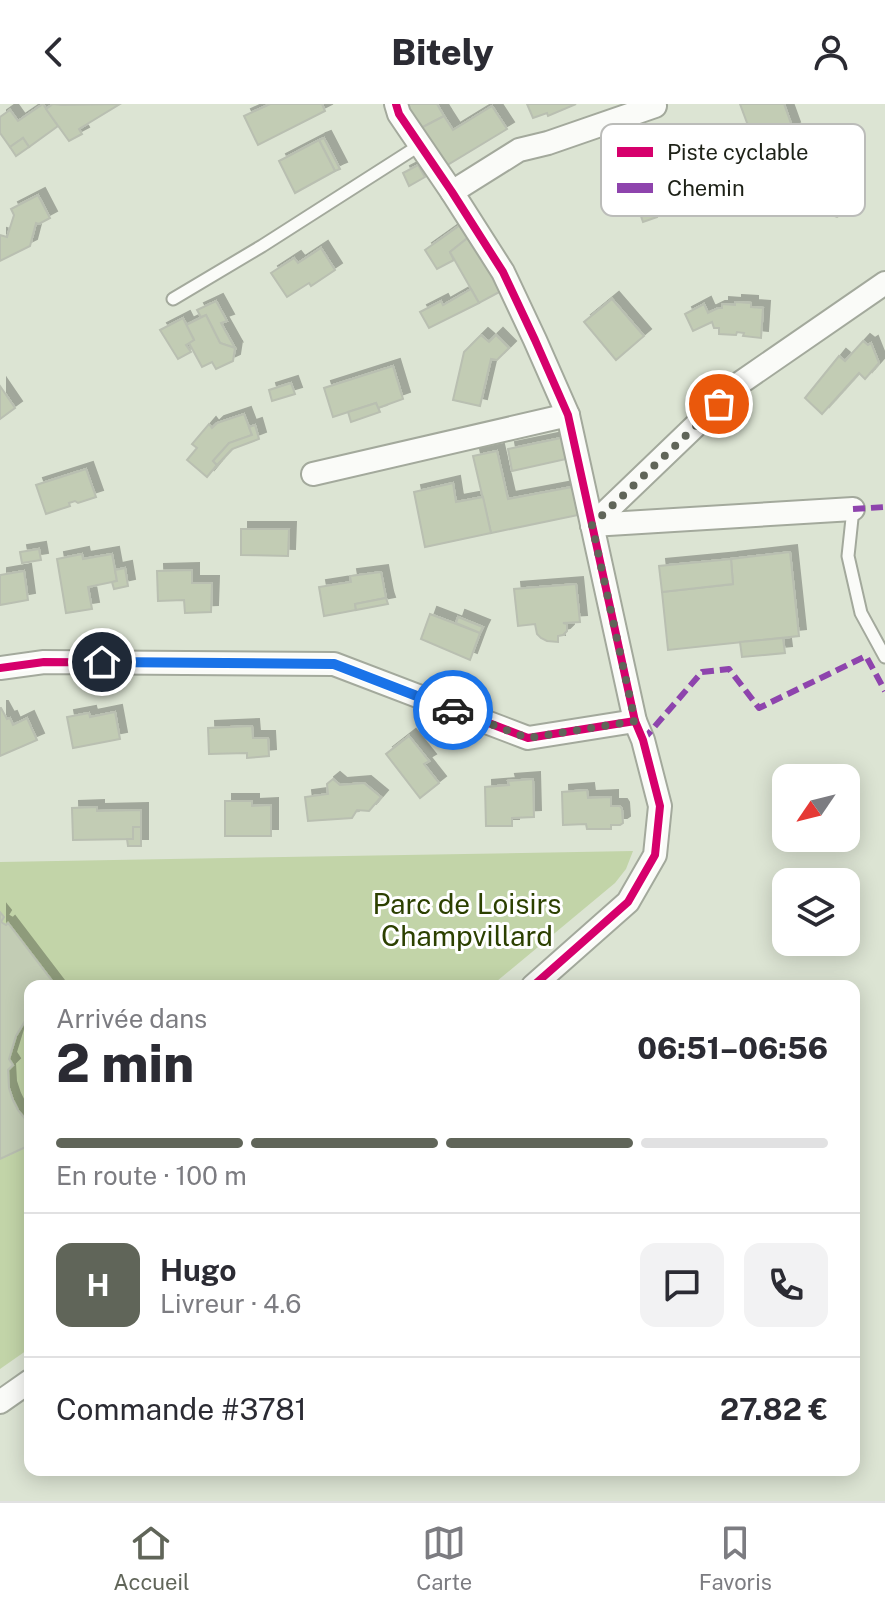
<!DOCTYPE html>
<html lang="fr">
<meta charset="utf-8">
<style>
:root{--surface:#fff;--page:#f2f2f3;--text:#2b2b33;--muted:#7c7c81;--line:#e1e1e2;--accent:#606559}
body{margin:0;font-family:"Public Sans",sans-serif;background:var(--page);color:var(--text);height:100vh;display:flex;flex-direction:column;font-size:30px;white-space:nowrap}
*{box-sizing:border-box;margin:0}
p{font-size:26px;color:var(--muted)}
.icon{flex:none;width:44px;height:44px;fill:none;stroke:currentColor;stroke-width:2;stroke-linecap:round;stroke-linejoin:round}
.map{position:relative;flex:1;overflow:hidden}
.sheet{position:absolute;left:24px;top:876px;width:836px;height:496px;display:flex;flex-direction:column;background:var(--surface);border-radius:16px;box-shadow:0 4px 20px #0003}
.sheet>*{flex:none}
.needle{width:52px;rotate:235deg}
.tools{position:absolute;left:772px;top:660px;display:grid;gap:16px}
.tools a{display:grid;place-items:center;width:88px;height:88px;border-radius:16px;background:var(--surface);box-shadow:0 4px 20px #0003;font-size:40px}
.pin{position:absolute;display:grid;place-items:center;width:68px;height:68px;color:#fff;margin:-34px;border:4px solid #fff;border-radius:50%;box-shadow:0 2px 8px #0007}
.courier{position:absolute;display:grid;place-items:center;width:80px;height:80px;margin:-40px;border:6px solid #1a73e8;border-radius:50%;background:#fff;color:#222;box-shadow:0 2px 10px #0007}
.headline em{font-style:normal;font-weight:800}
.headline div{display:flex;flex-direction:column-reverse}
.headline{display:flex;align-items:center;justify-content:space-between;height:136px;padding:0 32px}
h1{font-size:52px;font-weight:800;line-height:60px}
.bar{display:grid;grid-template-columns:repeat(4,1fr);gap:12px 8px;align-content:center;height:96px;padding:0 32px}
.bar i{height:10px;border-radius:6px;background:var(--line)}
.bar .selected{background:var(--accent)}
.bar p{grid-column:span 4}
.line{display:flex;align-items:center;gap:20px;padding:0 32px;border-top:2px solid var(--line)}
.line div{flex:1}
.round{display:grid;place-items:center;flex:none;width:84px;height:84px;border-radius:16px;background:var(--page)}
header{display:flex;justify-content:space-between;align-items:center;height:104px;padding:0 32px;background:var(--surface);font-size:36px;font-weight:800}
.dock{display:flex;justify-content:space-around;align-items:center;height:112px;border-top:2px solid var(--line);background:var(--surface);font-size:22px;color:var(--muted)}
.dock a{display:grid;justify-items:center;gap:4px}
.dock .selected{color:var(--accent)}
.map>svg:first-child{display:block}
.green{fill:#c2d4a8}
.building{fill:#c2ccb4;stroke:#b9bfb1;stroke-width:2;filter:url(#shadow)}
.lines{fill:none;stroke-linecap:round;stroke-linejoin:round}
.service-casing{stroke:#a3a99c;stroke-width:15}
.minor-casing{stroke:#a3a99c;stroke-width:26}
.service{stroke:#fafbf8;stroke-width:11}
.minor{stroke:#fafbf8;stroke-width:22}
.quiet{stroke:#8e44ad;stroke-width:6;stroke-dasharray:12 6;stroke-linecap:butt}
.cycleway-casing{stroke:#fff;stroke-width:13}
.cycleway{stroke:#d6006c;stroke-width:8}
.done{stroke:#606559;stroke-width:8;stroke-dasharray:0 14.4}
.route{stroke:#1a73e8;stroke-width:10}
.labels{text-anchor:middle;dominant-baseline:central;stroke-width:6;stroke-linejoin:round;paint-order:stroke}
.park-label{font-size:28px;fill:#2c4000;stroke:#fff}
.key{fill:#fff;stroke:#bbbcb9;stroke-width:2}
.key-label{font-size:22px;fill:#1d2117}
</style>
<header><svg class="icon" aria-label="back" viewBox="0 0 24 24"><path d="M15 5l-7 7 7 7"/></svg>Bitely<svg class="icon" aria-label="person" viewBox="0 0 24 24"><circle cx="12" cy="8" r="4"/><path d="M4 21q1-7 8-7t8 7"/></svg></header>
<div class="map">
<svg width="885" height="1397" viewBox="0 0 885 1397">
<defs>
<filter id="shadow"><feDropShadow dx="7" dy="-7" stdDeviation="0" flood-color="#0004"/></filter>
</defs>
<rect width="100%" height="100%" fill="#dce4d3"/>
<polygon class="green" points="633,747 626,765 615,779 491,882 30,882 30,1244 0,1265 0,758"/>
<g class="building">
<polygon points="43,0 58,22 29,43 23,34 10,43 0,29 0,13 10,6 18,17"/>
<polygon points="53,0 62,1 120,0 79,25 82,30 69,37 46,5"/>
<polygon points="270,0 322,0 325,7 258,41 244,12"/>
<polygon points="406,0 437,0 444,12 421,24"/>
<polygon points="527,0 576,0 548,12 547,9 533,14"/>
<polygon points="740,0 784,0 793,25 741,45 736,32 750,27"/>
<polygon points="492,2 507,25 444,63 421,24 444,12 453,26"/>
<polygon points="23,34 29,43 16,52 10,43"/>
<polygon points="324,34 340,65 335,67 319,36"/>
<polygon points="319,36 335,67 295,89 279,57"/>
<polygon points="689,51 696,70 674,78 673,74 666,77 675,102 656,109 657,113 643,118 632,86 645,82 640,67 660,59 662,65 669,63 668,59"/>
<polygon points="790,58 817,68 819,65 827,62 850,71 855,82 845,108 837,113 805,101 802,110 790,105 792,102 777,96"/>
<polygon points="418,61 425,73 409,82 403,69"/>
<polygon points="38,91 50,114 39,120 36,119 30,142 0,157 0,131 7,133 14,111 11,105"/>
<polygon points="463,119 470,132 450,148 454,156 437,165 425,146"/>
<polygon points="470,132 503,186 479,199 450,148"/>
<polygon points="321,144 335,166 311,182 309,179 287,193 271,169 294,154 298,159"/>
<polygon points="471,185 479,199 429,224 420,208 441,197 443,201"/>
<polygon points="612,195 644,232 616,256 584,218"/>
<polygon points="216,197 227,217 221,219 235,244 220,239 206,211 201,213 197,206"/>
<polygon points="735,198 751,199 751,203 763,204 761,234 743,232 744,229 737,228 736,231 719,230 719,224 714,224 712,218 693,227 685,210 704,200 708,209 718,204 722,204 722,200 735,201"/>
<polygon points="206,211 220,239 235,244 233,257 216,265 212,258 202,263 189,239 194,236 186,221"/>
<polygon points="183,214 194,236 186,241 191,248 178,255 160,226"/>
<polygon points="481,231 489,238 496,231 509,244 497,256 491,255 480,302 453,296 464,248"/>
<polygon points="863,237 868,241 871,239 879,259 865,275 859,269 822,310 805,294 839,252 845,257"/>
<polygon points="393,262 403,295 378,304 376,299 333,313 324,284"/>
<polygon points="291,279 295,290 272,297 269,286"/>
<polygon points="0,282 15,304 0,315"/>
<polygon points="376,299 380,308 351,318 348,308"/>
<polygon points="244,310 252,331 229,339 213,357 217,361 207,373 187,356 197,344 192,340 209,320 212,324 217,319"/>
<polygon points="255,321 259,335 232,345 217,361 213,357 229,339 252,331 249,323"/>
<polygon points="561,334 566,355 512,367 508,345"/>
<polygon points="497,347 508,395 572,383 578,411 491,429 473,352"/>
<polygon points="86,365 96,393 78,399 75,397 69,399 70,402 46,410 36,381"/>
<polygon points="453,379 456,398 483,393 491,429 425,443 414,388"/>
<polygon points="241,425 289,425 288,452 241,451"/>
<polygon points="39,445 41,456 22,459 20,448"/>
<polygon points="790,448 799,532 668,546 662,488 733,480 731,455"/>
<polygon points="82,450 83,455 112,450 117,477 88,483 92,505 66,509 57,455"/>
<polygon points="731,455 733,480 662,488 659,462"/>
<polygon points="125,464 128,482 114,485 112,478 117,477 115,466"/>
<polygon points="192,466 192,479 212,479 211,508 185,509 184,496 158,497 157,467"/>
<polygon points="24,467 28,496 0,501 0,471"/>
<polygon points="381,468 386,494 355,500 356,506 324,512 319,483 351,478 350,472"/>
<polygon points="576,480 580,518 563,519 567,520 567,527 563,531 558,532 558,538 547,537 541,534 537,530 535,520 518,522 514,485"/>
<polygon points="386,494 388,500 356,506 355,500"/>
<polygon points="430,510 480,529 470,556 421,535"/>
<polygon points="458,513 483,523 480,529 456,519"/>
<polygon points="783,534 785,549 742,553 740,538"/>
<polygon points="0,604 1,604 7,615 10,614 13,621 27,614 37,636 0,652"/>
<polygon points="115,608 120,635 73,644 67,613 89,609 90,613"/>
<polygon points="252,622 253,634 268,634 269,652 247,654 247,649 209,650 208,624"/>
<polygon points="409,632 429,657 424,660 439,679 420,694 386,650"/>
<polygon points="333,675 340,681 364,679 381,693 369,707 357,706 352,714 308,717 305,693 328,690 327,680"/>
<polygon points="533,675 534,713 512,714 512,722 486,722 485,683 509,681 508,677"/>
<polygon points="587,686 588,694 611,693 611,702 620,702 622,705 623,719 620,721 611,721 611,725 587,725 586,720 563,721 562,688"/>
<polygon points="225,697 252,697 252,702 271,701 271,732 225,732"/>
<polygon points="97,703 97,707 141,706 141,723 133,723 133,735 73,736 72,704"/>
<polygon points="133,723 141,723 141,742 128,742 127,735 133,735"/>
<polygon points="0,808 4,813 1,818 6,821 8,819 56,882 30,882 30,914 25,917 16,932 9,955 13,961 8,966 9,984 13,996 18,1006 30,1021 30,1041 0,1055"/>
</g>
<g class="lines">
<g class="service-casing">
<g id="service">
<polyline points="173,195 262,142 420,41"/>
<polyline points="853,405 848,452 861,509 885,553"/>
</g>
</g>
<g class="minor-casing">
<g id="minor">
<polyline points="396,0 399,10 452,88 503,168 535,236 568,311 635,617 643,636 660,702 655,751 628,798 533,882"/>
<polyline points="452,88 519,46 548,39 655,2"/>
<polyline points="313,370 568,311"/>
<polyline points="592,421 740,279 885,179"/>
<polyline points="592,421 853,405"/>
<polyline points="0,564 44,558 334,560 528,634 635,617"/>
<polyline points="0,1298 30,1277"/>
</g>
</g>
<use href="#service" class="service"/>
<use href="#minor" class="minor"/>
<g class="quiet">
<polyline points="853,405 885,403"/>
<polyline points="643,636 702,568 729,565 759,604 866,552 885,587"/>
</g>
<g class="cycleway-casing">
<g id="cycleway">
<polyline points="396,0 399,10 452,88 503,168 535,236 568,311 635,617 643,636 660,702 655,751 628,798 533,882"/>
<polyline points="0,564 44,558 334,560 528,634 635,617"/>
</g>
</g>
<use href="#cycleway" class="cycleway"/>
</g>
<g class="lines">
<polyline class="done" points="453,606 528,634 635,617 592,421 719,300"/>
<polyline class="route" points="102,558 334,560 453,606"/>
</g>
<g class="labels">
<g class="park-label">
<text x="467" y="799">Parc de Loisirs<tspan x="467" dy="32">Champvillard</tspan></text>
</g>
</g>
<rect x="601" y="20" width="264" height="92" rx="12" class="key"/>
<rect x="617" y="43" width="36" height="10" fill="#d6006c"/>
<rect x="617" y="79" width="36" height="10" fill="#8e44ad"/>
<g class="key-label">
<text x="667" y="56">Piste cyclable</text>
<text x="667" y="92">Chemin</text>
</g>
</svg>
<div class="tools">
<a><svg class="needle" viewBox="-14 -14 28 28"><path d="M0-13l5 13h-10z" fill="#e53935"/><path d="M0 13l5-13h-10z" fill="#7c7c81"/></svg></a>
<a><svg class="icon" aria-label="layers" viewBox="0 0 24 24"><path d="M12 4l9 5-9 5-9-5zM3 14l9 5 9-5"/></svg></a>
</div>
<div class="pin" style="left:719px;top:300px;background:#ea580c"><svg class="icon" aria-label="bag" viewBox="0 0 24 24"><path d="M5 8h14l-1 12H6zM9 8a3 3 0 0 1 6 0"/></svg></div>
<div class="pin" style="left:102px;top:558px;background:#1f2937"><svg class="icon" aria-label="home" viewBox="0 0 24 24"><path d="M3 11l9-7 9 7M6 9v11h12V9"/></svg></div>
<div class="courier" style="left:453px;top:606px"><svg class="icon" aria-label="car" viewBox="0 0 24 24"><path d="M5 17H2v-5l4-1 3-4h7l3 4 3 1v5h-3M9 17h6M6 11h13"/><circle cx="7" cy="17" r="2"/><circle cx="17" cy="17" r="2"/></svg></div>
<section class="sheet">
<div class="headline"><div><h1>2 min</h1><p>Arrivée dans</p></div><em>06:51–06:56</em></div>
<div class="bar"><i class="selected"></i><i class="selected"></i><i class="selected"></i><i></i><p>En route · 100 m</p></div>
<div class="line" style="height:144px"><b class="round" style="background:var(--accent);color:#fff">H</b><div><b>Hugo</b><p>Livreur · 4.6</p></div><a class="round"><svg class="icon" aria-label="chat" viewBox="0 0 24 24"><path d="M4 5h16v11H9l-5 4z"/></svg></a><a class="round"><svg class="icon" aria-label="phone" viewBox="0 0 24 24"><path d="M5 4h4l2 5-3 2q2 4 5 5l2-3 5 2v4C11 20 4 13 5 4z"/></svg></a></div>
<div class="line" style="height:104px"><div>Commande #3781</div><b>27.82 €</b></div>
</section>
</div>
<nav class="dock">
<a class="selected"><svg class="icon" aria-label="home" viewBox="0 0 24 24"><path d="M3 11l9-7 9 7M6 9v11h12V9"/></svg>Accueil</a>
<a><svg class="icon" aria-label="map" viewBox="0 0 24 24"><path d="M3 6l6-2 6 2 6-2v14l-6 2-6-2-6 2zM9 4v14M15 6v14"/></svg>Carte</a>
<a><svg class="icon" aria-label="saved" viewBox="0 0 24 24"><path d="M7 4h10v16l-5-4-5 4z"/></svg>Favoris</a>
</nav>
